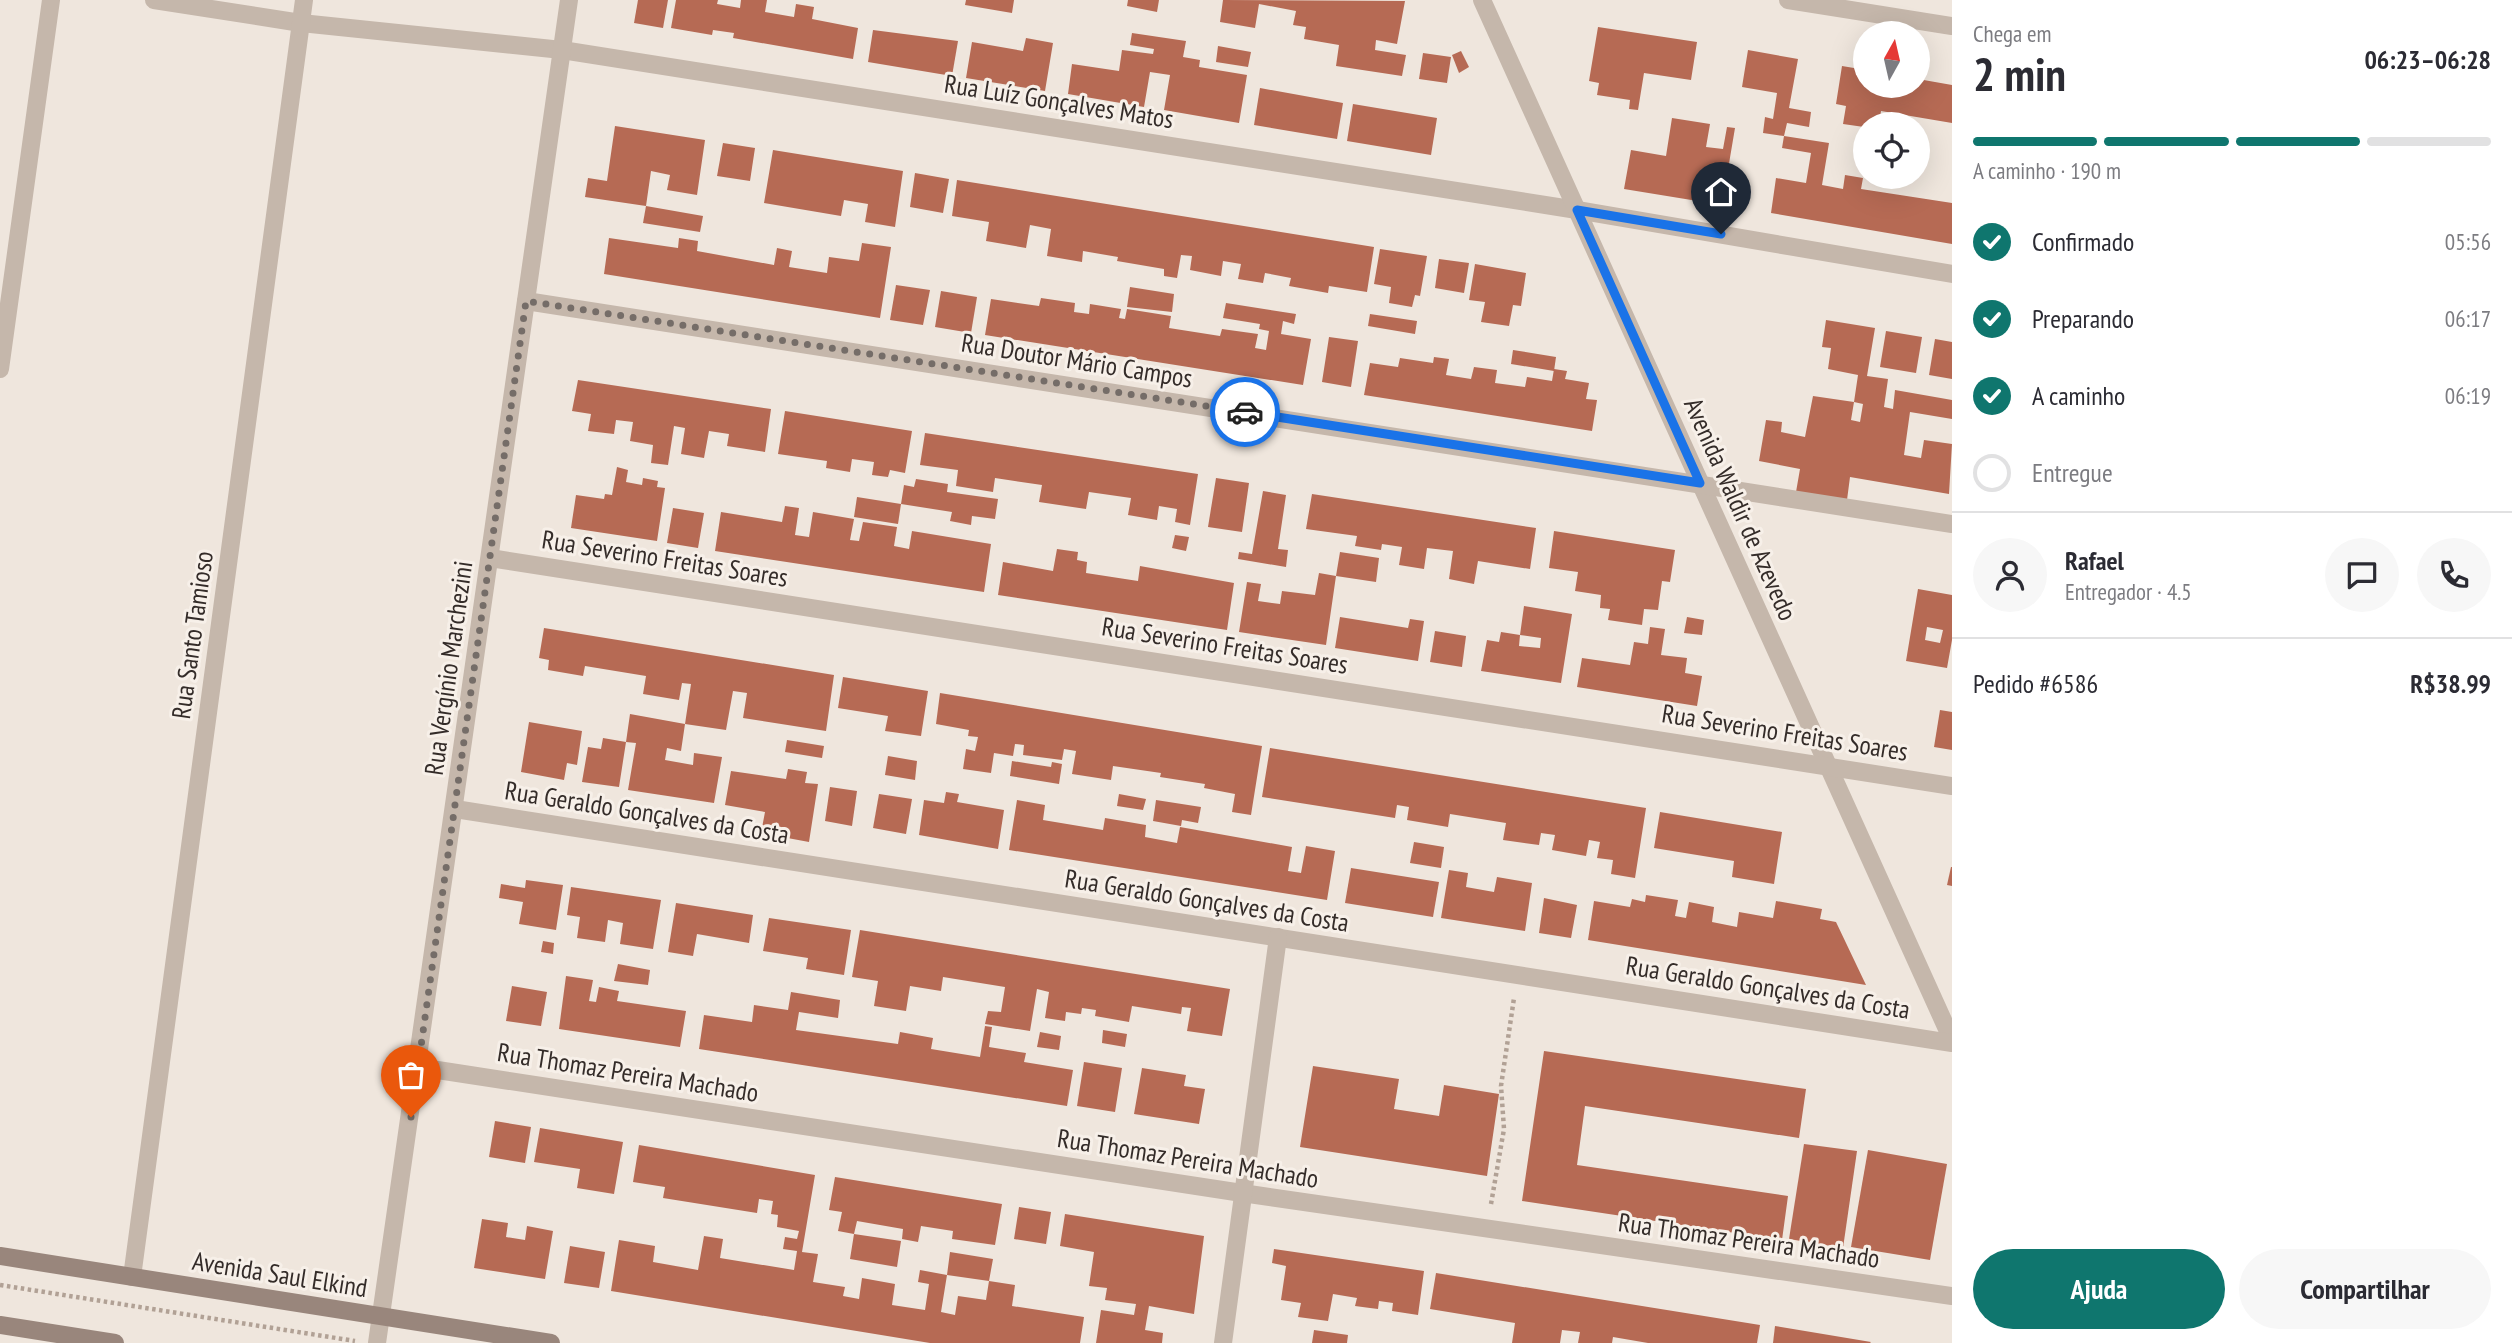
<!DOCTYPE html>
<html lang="pt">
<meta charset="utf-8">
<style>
:root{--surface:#fff;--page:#f7f7f7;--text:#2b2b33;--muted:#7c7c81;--line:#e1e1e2;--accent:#0f766e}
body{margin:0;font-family:"PT Sans Narrow",sans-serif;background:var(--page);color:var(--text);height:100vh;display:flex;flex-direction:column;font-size:26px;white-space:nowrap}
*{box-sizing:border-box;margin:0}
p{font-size:23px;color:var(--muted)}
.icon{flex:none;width:38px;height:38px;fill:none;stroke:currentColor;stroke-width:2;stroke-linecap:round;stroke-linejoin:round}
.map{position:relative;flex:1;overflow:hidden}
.sheet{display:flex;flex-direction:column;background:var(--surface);width:560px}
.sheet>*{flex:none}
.needle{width:46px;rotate:8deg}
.fabs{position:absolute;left:1853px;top:21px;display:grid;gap:14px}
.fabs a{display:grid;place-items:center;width:77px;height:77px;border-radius:50%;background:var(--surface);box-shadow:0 7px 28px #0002;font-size:35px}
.pin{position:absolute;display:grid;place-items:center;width:60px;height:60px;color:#fff;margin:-72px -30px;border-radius:50% 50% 50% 0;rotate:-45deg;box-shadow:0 0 7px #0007}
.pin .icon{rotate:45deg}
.courier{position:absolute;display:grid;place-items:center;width:70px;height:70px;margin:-35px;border:5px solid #1a73e8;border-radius:50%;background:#fff;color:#222;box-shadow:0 2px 9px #0007}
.head em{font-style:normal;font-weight:700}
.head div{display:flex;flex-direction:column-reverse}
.head{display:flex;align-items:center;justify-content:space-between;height:119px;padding:0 21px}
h1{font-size:46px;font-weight:700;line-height:52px}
.bar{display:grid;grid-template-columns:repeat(4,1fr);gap:10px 7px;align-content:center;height:84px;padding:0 21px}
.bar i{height:9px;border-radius:5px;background:var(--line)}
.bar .active{background:var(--accent)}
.bar p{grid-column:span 4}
.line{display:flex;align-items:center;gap:18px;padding:0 21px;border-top:2px solid var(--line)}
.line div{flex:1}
.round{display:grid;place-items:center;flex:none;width:74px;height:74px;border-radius:37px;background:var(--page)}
ol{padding:0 21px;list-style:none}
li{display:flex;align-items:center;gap:21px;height:77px}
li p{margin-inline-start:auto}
li .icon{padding:7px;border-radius:50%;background:var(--accent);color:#fff;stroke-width:4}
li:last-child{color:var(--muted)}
li i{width:38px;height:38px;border:4px solid var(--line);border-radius:50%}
.cta{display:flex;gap:14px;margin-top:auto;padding:14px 21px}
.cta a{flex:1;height:80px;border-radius:42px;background:var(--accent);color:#fff;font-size:28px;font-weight:700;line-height:80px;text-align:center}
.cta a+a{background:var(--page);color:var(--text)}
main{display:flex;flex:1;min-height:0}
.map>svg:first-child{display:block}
.building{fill:#b66a54;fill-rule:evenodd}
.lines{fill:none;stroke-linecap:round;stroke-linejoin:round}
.path{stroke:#b1a195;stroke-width:4.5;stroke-dasharray:3.5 3.5;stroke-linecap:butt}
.street{stroke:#c5b7ab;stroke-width:18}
.secondary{stroke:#99867c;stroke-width:18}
.done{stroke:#756d68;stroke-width:7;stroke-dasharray:0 12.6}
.route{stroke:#1a73e8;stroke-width:9}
.labels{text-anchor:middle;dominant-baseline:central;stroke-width:6;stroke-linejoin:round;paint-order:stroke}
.street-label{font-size:26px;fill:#342c29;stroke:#f7f0e9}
</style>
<main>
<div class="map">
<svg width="1952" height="1343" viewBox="0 0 1952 1343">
<rect width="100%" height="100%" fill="#efe6dd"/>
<g class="building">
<polygon points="638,0 668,0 663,28 634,23"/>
<polygon points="676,0 718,0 717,4 740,8 741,0 767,0 765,12 794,17 796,4 814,7 812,19 858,28 853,59 733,38 734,33 713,30 712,35 671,28"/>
<polygon points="966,0 1014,0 1012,13 965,5"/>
<polygon points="1128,0 1159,0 1157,12 1127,6"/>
<polygon points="1223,0 1405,1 1397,44 1376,40 1375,50 1406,55 1402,76 1336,66 1339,45 1304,39 1306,27 1293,25 1296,11 1259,4 1255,28 1220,22"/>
<polygon points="1598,27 1697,42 1691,80 1644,73 1638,110 1629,109 1630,100 1597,95 1599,83 1589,81"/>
<polygon points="873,30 958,41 952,76 868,62"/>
<polygon points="1132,33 1186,41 1183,57 1200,60 1199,67 1247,75 1239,123 1164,110 1170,75 1150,72 1144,107 1068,94 1072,64 1119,71 1122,50 1153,54 1154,49 1130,45"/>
<polygon points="1026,38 1053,43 1045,91 966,78 972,42 1023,51"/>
<polygon points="1218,46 1251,52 1248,67 1216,62"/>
<polygon points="1748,50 1798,59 1789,108 1811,112 1809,127 1787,123 1784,136 1763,133 1765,117 1773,119 1777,93 1742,87"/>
<polygon points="1461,51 1469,67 1459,73 1452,55"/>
<polygon points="1423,53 1451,57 1447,83 1419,79"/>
<polygon points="1842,66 1866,70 1866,86 1918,86 1918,79 1952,85 1952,123 1881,111 1879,124 1866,124 1866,164 1858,163 1864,127 1843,124 1846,106 1836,104"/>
<polygon points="1260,88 1343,103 1337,139 1254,125"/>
<polygon points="1353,104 1437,118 1431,155 1347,141"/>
<polygon points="1672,118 1710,124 1706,147 1723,149 1727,127 1735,128 1722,205 1624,189 1631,150 1666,156"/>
<polygon points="615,126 705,140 697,195 667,190 670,175 651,171 646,206 585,197 588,178 607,181"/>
<polygon points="1784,136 1829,143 1822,185 1843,189 1845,175 1863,178 1861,189 1952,203 1952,244 1771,213 1776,178 1806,183 1811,153 1782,148"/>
<polygon points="723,143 755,148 750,181 717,176"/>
<polygon points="773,150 903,171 895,227 865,222 868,204 844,200 841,216 764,203"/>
<polygon points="915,173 949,179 943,213 910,207"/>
<polygon points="957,180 1374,247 1367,292 1329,286 1328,293 1289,286 1291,278 1265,273 1263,283 1238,279 1241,264 1223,261 1221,276 1190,270 1192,256 1181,255 1177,278 1164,276 1164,269 1117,261 1118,257 1083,251 1082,262 1047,256 1051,229 1030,225 1026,248 986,241 989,222 952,216"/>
<polygon points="646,206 703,216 700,232 643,223"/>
<polygon points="609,238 678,248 679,238 698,241 697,251 774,265 777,248 792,251 789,267 827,273 829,257 859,261 862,243 891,247 880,318 604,274"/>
<polygon points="1380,249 1427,256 1420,296 1415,295 1412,307 1389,303 1391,287 1374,284"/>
<polygon points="1439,259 1469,263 1464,293 1435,288"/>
<polygon points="1475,264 1526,273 1521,306 1513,305 1509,326 1481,322 1485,302 1469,300"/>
<polygon points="896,285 930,290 923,325 890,320"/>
<polygon points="1130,287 1174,294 1172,312 1127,307"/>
<polygon points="941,291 977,297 971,333 935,327"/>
<polygon points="1041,298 1075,303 1074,312 1089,314 1090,304 1121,309 1119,318 1125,319 1127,309 1171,316 1169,328 1220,336 1222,329 1258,334 1255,348 1266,350 1269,331 1259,329 1260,324 1223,318 1226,303 1296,314 1294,324 1283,321 1281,334 1311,339 1303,385 985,335 991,299 1039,306"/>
<polygon points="1370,314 1417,321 1415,334 1368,326"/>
<path d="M1826,320L1875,328L1867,376L1888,379L1884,407L1893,409L1895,390L1952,400V419L1910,412L1904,455L1921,458L1924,440L1952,444L1949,494L1850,477L1847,500L1796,492L1800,469L1759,461L1766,420L1782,422L1781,432L1805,437L1813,396L1854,402L1858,375L1828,369L1831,348L1822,347ZM1854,402L1863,404L1860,422L1851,420Z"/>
<polygon points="1886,331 1922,337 1916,373 1880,367"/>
<polygon points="1329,337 1358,341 1351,387 1322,382"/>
<polygon points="1935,339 1952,342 1952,379 1929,375"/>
<polygon points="1513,350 1556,357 1554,371 1511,364"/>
<polygon points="1434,357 1449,359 1446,375 1471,379 1474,367 1497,370 1495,383 1525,387 1527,377 1552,381 1554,369 1567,371 1565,379 1589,383 1586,399 1597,400 1592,431 1364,395 1370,363 1398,367 1400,358 1433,363"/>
<polygon points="578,380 771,409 765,452 727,446 729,434 709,431 704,458 681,454 685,428 674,426 668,465 651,463 653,445 630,441 633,422 616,420 614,434 588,431 591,414 572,411"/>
<polygon points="785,411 912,431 905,473 890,470 888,477 872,475 874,462 852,459 850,472 826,468 827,461 778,454"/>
<polygon points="925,433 1198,474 1190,525 1175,522 1177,509 1159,506 1157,520 1128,515 1131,498 1089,492 1086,509 1039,502 1042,485 995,478 993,492 956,486 958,470 920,465"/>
<polygon points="617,467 628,470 626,482 642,485 643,478 658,481 657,487 665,488 657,541 571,528 576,495 604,499 605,494 612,495"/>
<polygon points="1216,478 1249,483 1242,532 1208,527"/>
<polygon points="916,479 948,484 947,492 998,499 995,519 972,516 971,525 950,521 952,512 901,504 904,485 914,487"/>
<polygon points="1263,491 1286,495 1278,549 1288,550 1286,567 1238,559 1239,552 1252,554"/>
<polygon points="1312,494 1536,528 1530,569 1478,561 1474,584 1449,579 1453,551 1427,548 1424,569 1399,565 1402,547 1382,544 1381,550 1355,546 1357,536 1306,529"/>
<polygon points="857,497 901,504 898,524 854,517"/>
<polygon points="785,506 799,508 795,535 809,537 813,512 854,519 850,540 859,541 863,522 897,527 894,546 909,549 912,531 991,544 984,592 715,551 721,512 782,522"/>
<polygon points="673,508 704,513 698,548 667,543"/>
<polygon points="1554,531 1675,550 1670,582 1662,581 1658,610 1644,609 1642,625 1608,620 1610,609 1600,608 1601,595 1575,591 1578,572 1549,568"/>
<polygon points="1175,535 1189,537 1186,551 1172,548"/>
<polygon points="1057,549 1078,552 1077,560 1087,562 1086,573 1138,581 1140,566 1234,583 1227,630 998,595 1003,562 1053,571"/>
<polygon points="1340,552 1379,558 1376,582 1336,576"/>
<polygon points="1319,573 1336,576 1326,645 1239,632 1247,582 1261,584 1258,601 1280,604 1282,591 1315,595"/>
<path d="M1918,589L1952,595V640L1947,668L1906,661ZM1927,627L1943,630L1940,643L1925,640Z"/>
<polygon points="1524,606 1572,614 1561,683 1481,671 1487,640 1499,642 1501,632 1520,635 1519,646 1540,648 1541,638 1520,635"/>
<polygon points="1340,617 1408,628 1410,619 1424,621 1418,661 1335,648"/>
<polygon points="1687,617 1704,620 1702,635 1684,633"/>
<polygon points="1650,627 1665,629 1661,655 1687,658 1685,673 1702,676 1697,706 1577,687 1582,658 1630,665 1634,642 1648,644"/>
<polygon points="544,628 834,675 826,731 743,718 747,693 733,691 726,730 685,724 691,684 682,683 679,700 643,694 646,676 585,666 583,676 548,670 549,660 539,658"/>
<polygon points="1435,631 1466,636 1462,667 1430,662"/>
<polygon points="843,677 928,691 921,736 885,731 888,716 838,708"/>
<polygon points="940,693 1262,746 1251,815 1232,812 1235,794 1204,788 1205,784 1160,777 1161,773 1113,766 1111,780 1072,774 1076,751 1064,749 1062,760 1023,755 1024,745 1015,744 1013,756 994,753 991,773 963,769 966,749 975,751 978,737 968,736 969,730 936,724"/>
<polygon points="1940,710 1952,712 1952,750 1934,747"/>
<polygon points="630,714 685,724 681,751 667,748 665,760 693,765 694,753 722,757 714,803 628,790 636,743 626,742"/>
<polygon points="529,722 582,731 577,765 567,763 564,780 521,772"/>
<polygon points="603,738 626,742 619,787 582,782 588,747 601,749"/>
<polygon points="787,740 824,746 822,758 785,752"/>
<polygon points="1270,748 1646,808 1635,878 1611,874 1613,860 1597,858 1600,842 1589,840 1586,856 1552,850 1555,835 1541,833 1539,845 1503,840 1506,823 1450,814 1448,827 1407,820 1409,807 1397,805 1395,818 1262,797"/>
<polygon points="888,756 917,761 915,780 885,775"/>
<polygon points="1012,761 1051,767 1052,762 1062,764 1059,784 1010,776"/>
<polygon points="788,769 807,772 805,783 818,784 809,842 761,833 765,812 725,805 731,771 786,779"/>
<polygon points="830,787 857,791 852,826 825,821"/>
<polygon points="946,792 959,794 957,802 1004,810 998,849 919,835 924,800 944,803"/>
<polygon points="879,794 912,799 906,834 873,828"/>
<polygon points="1119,794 1146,799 1143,810 1117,806"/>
<polygon points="1017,800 1045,805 1043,820 1103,830 1105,818 1146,825 1145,837 1177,843 1180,827 1292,847 1288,871 1301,873 1306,846 1335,851 1327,900 1009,850"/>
<polygon points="1156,800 1201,807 1198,823 1182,820 1181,826 1153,821"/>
<polygon points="1660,812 1782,832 1774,884 1732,877 1734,861 1654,848"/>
<polygon points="1414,842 1444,847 1441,868 1410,863"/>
<polygon points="1951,867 1952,867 1952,886 1947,885"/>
<polygon points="1351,868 1439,882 1433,917 1345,903"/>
<polygon points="1449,870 1468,873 1466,887 1494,892 1497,877 1532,883 1525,931 1441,918"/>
<polygon points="526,880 563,885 556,930 519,924 523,902 499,898 501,884 525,888"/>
<polygon points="571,887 661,900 653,949 620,944 623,923 608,920 605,942 577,938 580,917 567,915"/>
<polygon points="1646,895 1678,900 1675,916 1686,918 1689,902 1714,907 1712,922 1737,927 1739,912 1773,918 1776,901 1822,909 1820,919 1836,922 1866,985 1588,940 1594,901 1630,907 1632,899 1645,902"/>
<polygon points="1544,898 1577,905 1571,938 1539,933"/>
<polygon points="676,903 753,915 749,943 697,934 693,956 668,952"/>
<polygon points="769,918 851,930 844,975 806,969 808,958 763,951"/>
<polygon points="860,930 1230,989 1222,1036 1187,1031 1191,1008 1182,1007 1181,1014 1132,1006 1129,1022 1095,1016 1096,1010 1082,1008 1081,1014 1066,1012 1065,1021 1045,1018 1049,992 1037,989 1030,1031 985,1024 988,1011 1001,1012 1005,987 943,977 941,991 910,986 906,1011 874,1006 878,981 852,977"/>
<polygon points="543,941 554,943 553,954 541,952"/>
<polygon points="618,964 650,970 648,985 614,981"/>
<polygon points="566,976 593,980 589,1001 596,1002 599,987 619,991 617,1001 686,1011 680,1047 559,1029"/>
<polygon points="512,986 547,992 541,1026 506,1021"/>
<polygon points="791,992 840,1000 838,1018 799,1012 796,1030 898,1044 900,1032 933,1038 931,1049 980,1057 985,1026 992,1027 989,1047 1026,1053 1024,1062 1073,1070 1067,1106 699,1049 704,1015 752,1022 754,1005 788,1010"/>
<polygon points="1103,1030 1127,1034 1125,1047 1102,1043"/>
<polygon points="1040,1032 1061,1036 1059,1050 1037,1047"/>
<polygon points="1544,1051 1806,1089 1799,1138 1585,1106 1577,1165 1788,1196 1782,1240 1522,1201"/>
<polygon points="1084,1062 1122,1068 1115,1112 1077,1106"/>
<polygon points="1313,1066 1399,1079 1394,1109 1439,1116 1444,1085 1499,1094 1487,1176 1300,1147"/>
<polygon points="1142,1068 1186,1075 1184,1086 1205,1089 1199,1124 1134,1114"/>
<polygon points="495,1121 531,1127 525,1163 489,1157"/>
<polygon points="540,1128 623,1142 614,1194 577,1188 580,1169 534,1162"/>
<polygon points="1804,1144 1857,1151 1843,1248 1789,1239"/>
<polygon points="639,1145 815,1175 802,1252 818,1254 813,1282 845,1287 843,1296 859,1299 862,1278 895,1284 892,1305 925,1310 929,1284 918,1282 920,1270 947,1275 950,1252 993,1259 989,1281 947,1275 941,1312 955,1315 958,1296 986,1300 989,1281 1015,1285 1012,1306 1084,1317 1080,1343 930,1343 611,1291 619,1240 655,1246 653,1262 698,1270 704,1236 723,1239 720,1258 794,1270 797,1251 783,1249 785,1237 797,1239 799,1231 777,1227 778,1215 771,1214 773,1201 759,1199 757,1213 663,1198 665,1187 633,1182"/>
<polygon points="1868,1150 1947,1164 1930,1260 1851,1247"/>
<polygon points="835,1177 1002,1204 995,1245 952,1239 953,1231 921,1226 918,1242 902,1239 903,1229 857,1221 854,1234 901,1241 897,1267 850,1259 854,1234 838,1231 842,1212 829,1210"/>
<polygon points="1019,1207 1051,1212 1046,1244 1014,1239"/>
<polygon points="1065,1214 1204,1236 1194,1314 1149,1306 1145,1330 1163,1333 1162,1343 1096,1343 1101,1310 1134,1315 1136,1304 1105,1300 1107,1288 1089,1286 1094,1252 1060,1246"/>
<polygon points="482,1219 508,1223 506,1237 525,1240 527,1226 553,1231 545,1279 474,1268"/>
<polygon points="570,1246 605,1252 599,1288 564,1283"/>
<polygon points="1274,1249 1424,1271 1418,1315 1392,1311 1393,1303 1379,1301 1378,1309 1370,1308 1355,1306 1357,1298 1333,1294 1328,1321 1298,1317 1301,1303 1281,1300 1286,1266 1272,1263"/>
<polygon points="1436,1273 1760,1325 1757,1343 1648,1343 1613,1337 1612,1343 1578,1343 1580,1332 1562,1330 1560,1343 1512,1343 1515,1323 1430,1309"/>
<polygon points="1775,1326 1871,1342 1870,1343 1773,1343"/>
<polygon points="1314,1330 1348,1335 1347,1343 1312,1343"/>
</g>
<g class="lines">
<g class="path">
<polyline points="1491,1204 1504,1129 1501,1086 1514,998"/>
<polyline points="0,1285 355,1341"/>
</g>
<g class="street">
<polyline points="154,0 301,23 562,50 1577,210 1952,274"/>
<polyline points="1482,0 1952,1040"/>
<polyline points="1788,0 1952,26"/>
<polyline points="526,301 1952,524"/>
<polyline points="0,369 51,0"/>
<polyline points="490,558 1952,786"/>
<polyline points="455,809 1952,1043"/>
<polyline points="418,1067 1242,1193 1952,1296"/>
<polyline points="132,1277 304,0"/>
<polyline points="377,1343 569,0"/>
<polyline points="1223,1343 1278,937"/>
</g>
<g class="secondary">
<polyline points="0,1256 551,1343"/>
<polyline points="0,1325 115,1343"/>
</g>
</g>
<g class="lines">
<polyline class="done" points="411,1117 526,301 1245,412"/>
<polyline class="route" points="1245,412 1700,483 1577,210 1721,234"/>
</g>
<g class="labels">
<g class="street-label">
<text transform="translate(1059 101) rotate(9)">Rua Luíz Gonçalves Matos</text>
<text transform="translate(1077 360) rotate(9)">Rua Doutor Mário Campos</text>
<text transform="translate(1741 509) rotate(66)">Avenida Waldir de Azevedo</text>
<text transform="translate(665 558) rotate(9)">Rua Severino Freitas Soares</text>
<text transform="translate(192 635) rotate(-82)">Rua Santo Tamioso</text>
<text transform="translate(1225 645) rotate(9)">Rua Severino Freitas Soares</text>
<text transform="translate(448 668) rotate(-82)">Rua Vergínio Marchezini</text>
<text transform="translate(1785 732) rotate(9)">Rua Severino Freitas Soares</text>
<text transform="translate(647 812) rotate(9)">Rua Geraldo Gonçalves da Costa</text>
<text transform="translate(1207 900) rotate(9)">Rua Geraldo Gonçalves da Costa</text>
<text transform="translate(1768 987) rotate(9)">Rua Geraldo Gonçalves da Costa</text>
<text transform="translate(628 1072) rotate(9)">Rua Thomaz Pereira Machado</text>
<text transform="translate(1188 1158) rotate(9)">Rua Thomaz Pereira Machado</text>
<text transform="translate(1749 1240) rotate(8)">Rua Thomaz Pereira Machado</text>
<text transform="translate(280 1274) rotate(9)">Avenida Saul Elkind</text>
</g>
</g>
</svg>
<div class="fabs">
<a><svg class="needle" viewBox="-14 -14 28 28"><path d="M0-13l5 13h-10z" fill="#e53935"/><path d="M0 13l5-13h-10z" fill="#7c7c81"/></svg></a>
<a><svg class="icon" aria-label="locate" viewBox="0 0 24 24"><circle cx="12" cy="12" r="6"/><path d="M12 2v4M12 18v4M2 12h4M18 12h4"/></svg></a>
</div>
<div class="pin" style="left:411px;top:1117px;background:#ea580c"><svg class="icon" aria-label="bag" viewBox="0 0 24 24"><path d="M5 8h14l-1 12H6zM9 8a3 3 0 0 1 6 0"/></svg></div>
<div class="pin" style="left:1721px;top:234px;background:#1f2937"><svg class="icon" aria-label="home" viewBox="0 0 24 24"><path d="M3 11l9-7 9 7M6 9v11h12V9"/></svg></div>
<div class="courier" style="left:1245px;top:412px"><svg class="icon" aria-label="car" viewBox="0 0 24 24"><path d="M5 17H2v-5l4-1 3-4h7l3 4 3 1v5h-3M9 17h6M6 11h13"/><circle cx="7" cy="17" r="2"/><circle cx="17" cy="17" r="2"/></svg></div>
</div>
<section class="sheet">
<div class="head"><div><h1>2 min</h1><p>Chega em</p></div><em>06:23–06:28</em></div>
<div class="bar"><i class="active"></i><i class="active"></i><i class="active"></i><i></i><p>A caminho · 190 m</p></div>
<ol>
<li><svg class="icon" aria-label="check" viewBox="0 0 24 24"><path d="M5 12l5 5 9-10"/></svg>Confirmado<p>05:56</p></li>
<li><svg class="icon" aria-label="check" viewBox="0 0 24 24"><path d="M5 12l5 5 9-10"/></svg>Preparando<p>06:17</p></li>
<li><svg class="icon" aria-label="check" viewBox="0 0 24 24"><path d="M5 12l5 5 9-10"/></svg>A caminho<p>06:19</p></li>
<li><i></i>Entregue</li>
</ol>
<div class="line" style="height:126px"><a class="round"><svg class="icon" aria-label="person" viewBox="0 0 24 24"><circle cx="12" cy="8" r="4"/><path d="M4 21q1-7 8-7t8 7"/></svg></a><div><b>Rafael</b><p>Entregador · 4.5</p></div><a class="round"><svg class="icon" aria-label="chat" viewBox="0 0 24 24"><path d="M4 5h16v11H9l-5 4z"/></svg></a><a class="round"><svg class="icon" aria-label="phone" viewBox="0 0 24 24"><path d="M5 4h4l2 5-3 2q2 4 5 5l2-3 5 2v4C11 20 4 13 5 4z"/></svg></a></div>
<div class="line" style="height:91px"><div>Pedido #6586</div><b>R$38.99</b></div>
<div class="cta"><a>Ajuda</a><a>Compartilhar</a></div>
</section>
</main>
